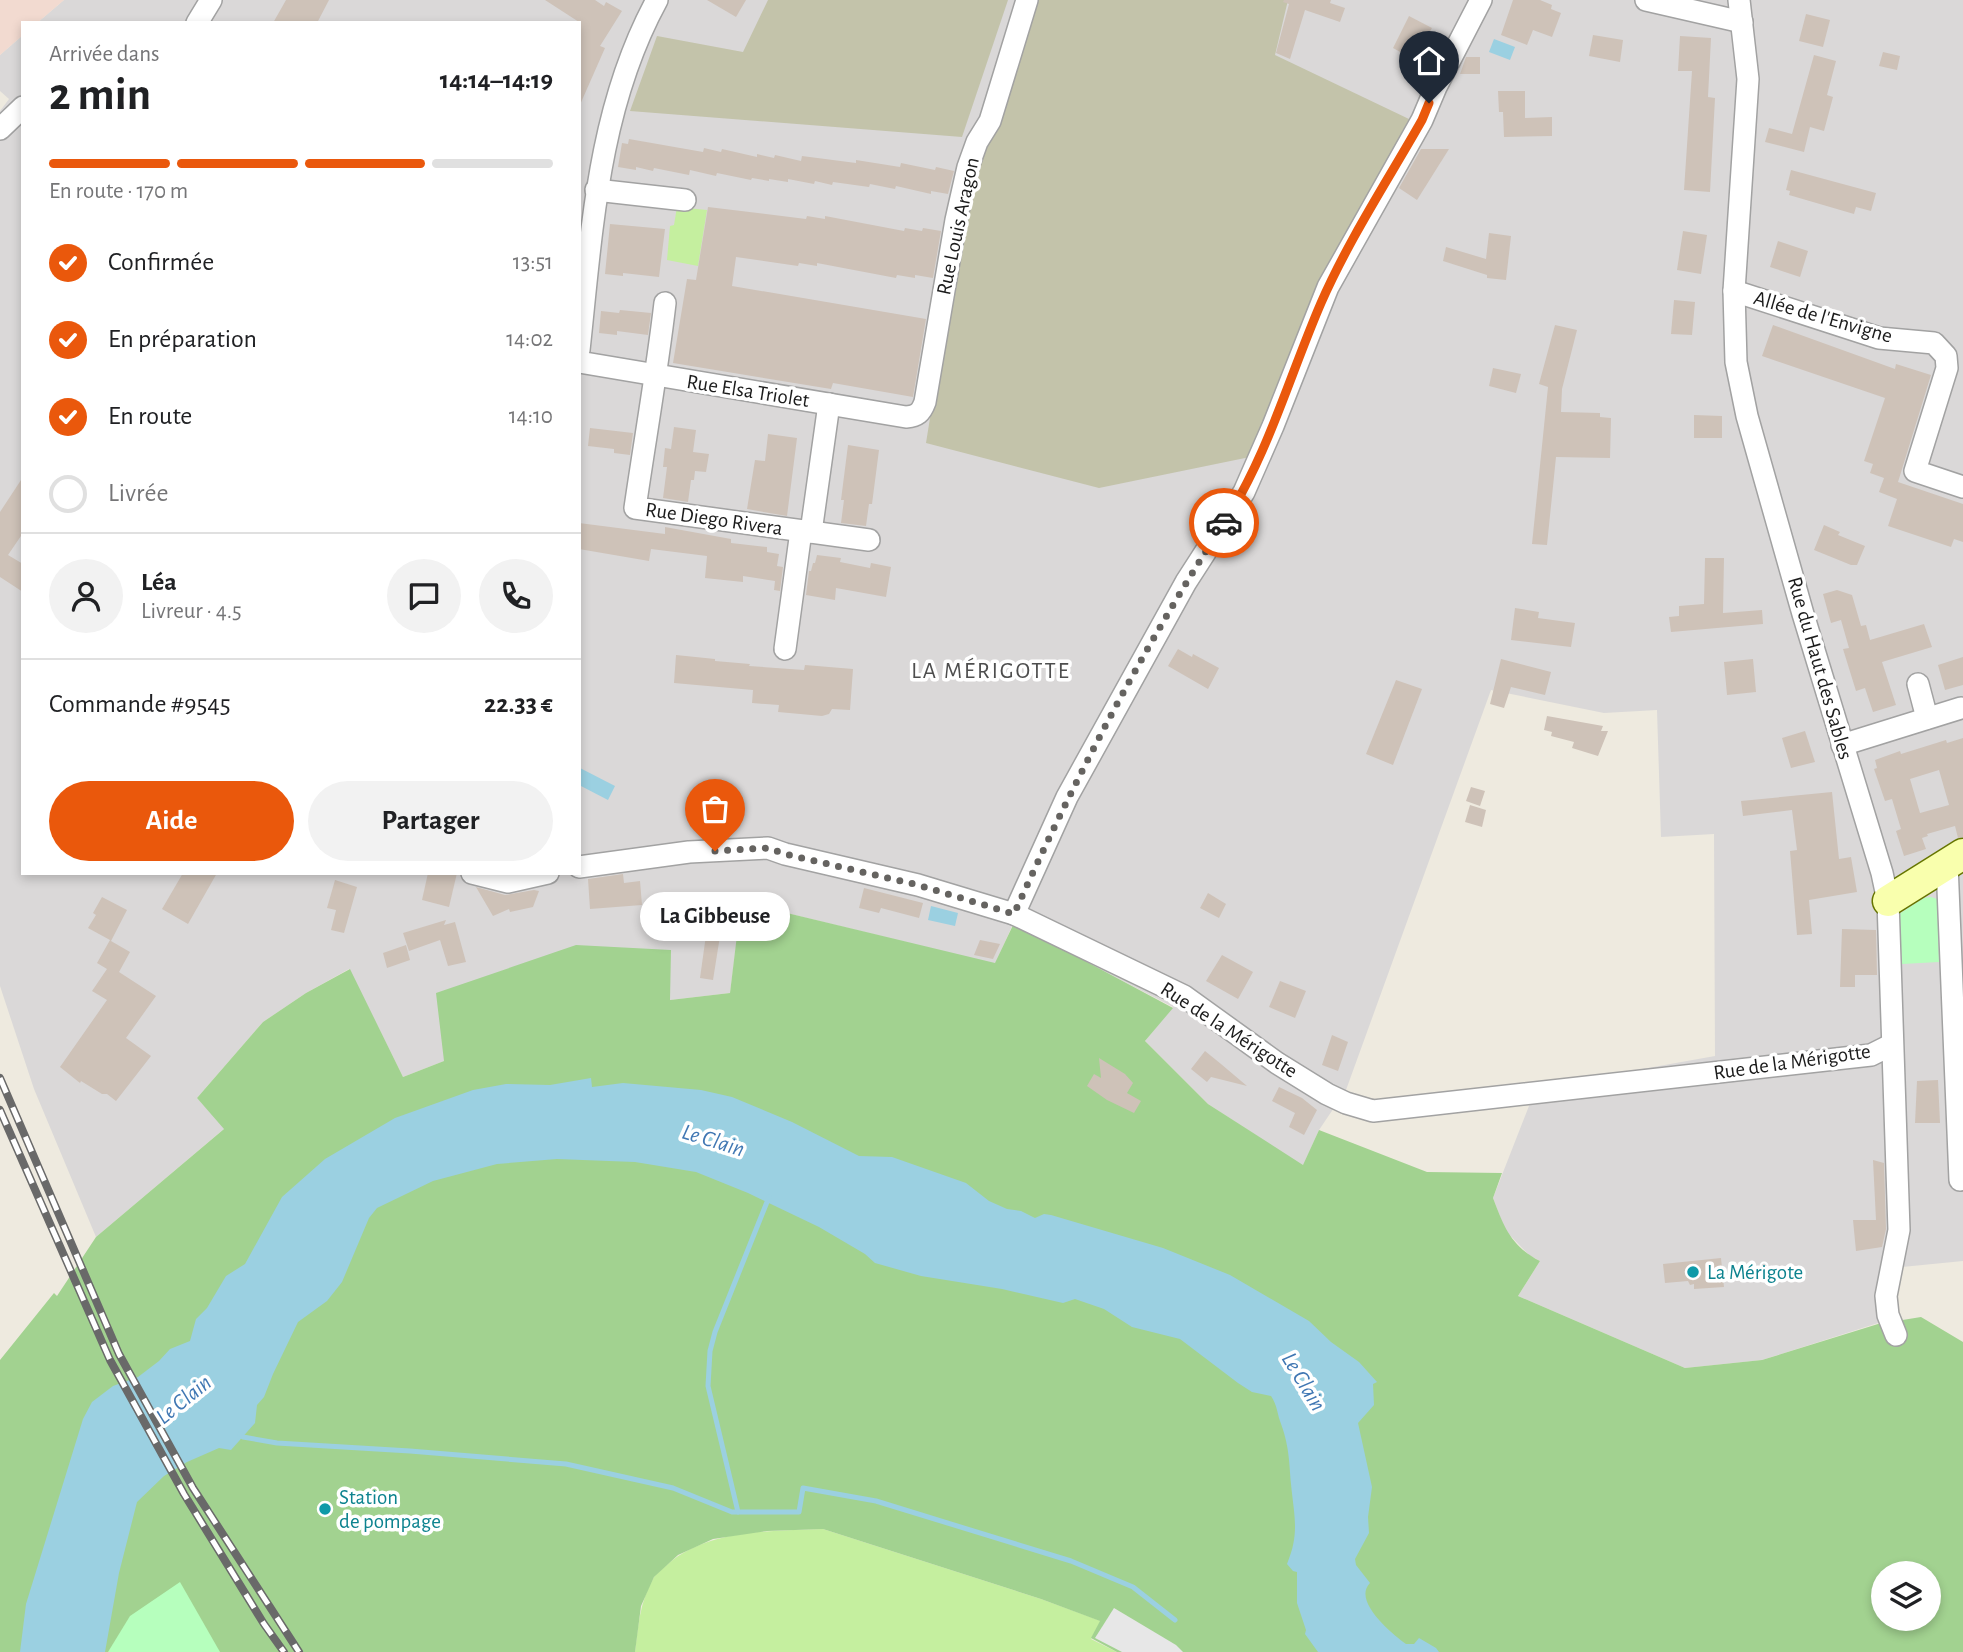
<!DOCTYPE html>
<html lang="fr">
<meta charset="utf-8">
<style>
:root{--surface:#fff;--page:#f2f2f2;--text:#202124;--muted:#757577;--line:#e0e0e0;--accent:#ea580c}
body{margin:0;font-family:"Alegreya Sans",sans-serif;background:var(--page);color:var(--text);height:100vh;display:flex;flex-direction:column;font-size:26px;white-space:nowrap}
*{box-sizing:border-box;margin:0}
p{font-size:23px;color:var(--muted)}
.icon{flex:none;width:38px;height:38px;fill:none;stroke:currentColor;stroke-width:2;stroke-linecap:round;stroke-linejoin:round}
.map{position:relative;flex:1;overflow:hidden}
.sheet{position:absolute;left:21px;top:21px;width:560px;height:854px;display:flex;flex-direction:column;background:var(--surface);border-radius:0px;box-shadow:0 4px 10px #0003}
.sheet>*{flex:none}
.tools{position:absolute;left:1871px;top:1561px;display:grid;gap:14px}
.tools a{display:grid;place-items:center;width:70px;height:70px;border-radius:50%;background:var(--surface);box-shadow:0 4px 10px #0003;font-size:35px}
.pin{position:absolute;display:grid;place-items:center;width:60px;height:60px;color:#fff;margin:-72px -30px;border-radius:50% 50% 50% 0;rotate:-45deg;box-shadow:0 0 7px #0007}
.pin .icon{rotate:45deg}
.courier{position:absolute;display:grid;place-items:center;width:70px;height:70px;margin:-35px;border:5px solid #ea580c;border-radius:50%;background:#fff;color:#222;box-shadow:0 2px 9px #0007}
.bubble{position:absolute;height:49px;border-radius:24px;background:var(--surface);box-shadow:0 4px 10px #0003;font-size:23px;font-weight:700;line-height:49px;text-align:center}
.head em{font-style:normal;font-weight:700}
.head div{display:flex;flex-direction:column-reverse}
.head{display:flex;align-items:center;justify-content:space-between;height:119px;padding:0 28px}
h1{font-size:46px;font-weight:700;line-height:52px}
.bar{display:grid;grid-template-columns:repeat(4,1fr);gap:10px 7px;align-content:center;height:84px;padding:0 28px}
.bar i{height:9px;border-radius:5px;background:var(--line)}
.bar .current{background:var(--accent)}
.bar p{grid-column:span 4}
.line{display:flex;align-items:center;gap:18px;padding:0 28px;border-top:2px solid var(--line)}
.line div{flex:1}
.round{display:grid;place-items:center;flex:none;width:74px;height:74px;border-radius:37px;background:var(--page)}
ol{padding:0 28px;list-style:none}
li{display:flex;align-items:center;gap:21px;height:77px}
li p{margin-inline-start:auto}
li .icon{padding:7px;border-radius:50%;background:var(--accent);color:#fff;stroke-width:4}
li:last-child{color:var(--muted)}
li i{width:38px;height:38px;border:4px solid var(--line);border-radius:50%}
.primary-button{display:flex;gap:14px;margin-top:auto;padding:14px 28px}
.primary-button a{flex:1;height:80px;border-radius:42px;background:var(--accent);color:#fff;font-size:28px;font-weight:700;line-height:80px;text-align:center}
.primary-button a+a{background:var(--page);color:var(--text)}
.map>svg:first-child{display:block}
.residential{fill:#dad8d8}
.military{fill:#f2dad0}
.construction{fill:#c3c3aa}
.grass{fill:#c5ef9f}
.forest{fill:#a2d290;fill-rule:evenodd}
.park{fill:#b6ffbd}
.parking{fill:#e7e7e7}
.water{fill:#9bd0e1}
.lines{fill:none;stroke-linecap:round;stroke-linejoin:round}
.stream{stroke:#9bd0e1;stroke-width:5}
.building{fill:#cec2b8;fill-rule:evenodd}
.street-casing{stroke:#a2a2a2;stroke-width:24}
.secondary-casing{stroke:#667500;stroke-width:33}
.street{stroke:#fff;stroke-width:21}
.secondary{stroke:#f9ffad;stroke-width:30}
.rail-casing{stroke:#696969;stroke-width:8}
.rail{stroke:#fff;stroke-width:5;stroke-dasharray:16;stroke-linecap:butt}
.done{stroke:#656360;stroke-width:7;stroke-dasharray:0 12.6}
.route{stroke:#ea580c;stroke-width:9}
.culture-dot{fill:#0f9aa8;stroke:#fff;stroke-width:2.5}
.labels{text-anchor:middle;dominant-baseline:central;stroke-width:7;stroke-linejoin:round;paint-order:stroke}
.street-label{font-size:21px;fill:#1b1b1b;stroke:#fff}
.culture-label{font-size:21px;fill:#0d838f;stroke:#fff;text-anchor:start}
.neighbourhood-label{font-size:23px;letter-spacing:2px;fill:#4e4e4e;stroke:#fff}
.water-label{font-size:23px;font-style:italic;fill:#4077b3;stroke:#fff}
</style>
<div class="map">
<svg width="1963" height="1652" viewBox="0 0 1963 1652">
<rect width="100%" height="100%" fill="#eeeadf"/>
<polygon class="residential" points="64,0 1963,0 1963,1261 1902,1267 1878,1323 1762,1360 1685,1368 1518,1296 1540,1261 1529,1255 1505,1230 1493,1198 1536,1088 1715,1056 1714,834 1661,837 1657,710 1604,713 1491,690 1346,1090 1319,1130 1303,1166 1208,1104 1145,1041 1173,1007 1013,924 995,964 742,902 730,993 670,1000 444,1061 403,1077 349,969 306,993 263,1022 197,1098 225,1128 96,1237 34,1089 0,986 0,111 9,99 0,91 0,55 23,35 23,873 579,873 579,23 37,23"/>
<polygon class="military" points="0,0 64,0 37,23 23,23 23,35 0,55"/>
<g class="construction">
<polygon points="768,0 1008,0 962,137 630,111 657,36 743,52"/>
<polygon points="1036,0 1288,0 1275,55 1409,119 1320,284 1250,457 1099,488 926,443 947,312 977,163 997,129"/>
</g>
<g class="grass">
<polygon points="677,207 707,210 698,266 667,260 670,226 674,225"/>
<path d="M823,1529L1041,1599L1101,1621L1091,1639L1117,1652H635C638,1627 640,1601 653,1579C656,1573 663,1569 668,1564C708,1529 773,1531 823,1529Z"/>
</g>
<path class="forest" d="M741,902L995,963L1014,923L1173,1008L1145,1041L1208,1104L1303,1165L1319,1130L1427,1172L1502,1173L1493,1198C1504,1227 1511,1246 1540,1261L1518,1296L1685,1368L1762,1360L1878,1324L1921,1317L1963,1342V1652H1117L1091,1638L1100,1621L1041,1599L823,1529L767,1531L713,1539L678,1555L654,1577L641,1606L635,1652H0V1360L54,1293L57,1296L96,1237L224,1129L197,1098L263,1022L306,993L350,969L403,1077L444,1061L436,993L576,945L671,950L670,1000L730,993ZM1883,1573H1928V1619H1883Z"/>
<g class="park">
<polygon points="1931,897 1937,899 1939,962 1902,964 1899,914 1924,898"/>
<polygon points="180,1582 220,1652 108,1652 130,1616"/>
</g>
<polygon class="parking" points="1114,1608 1176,1645 1183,1652 1122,1652 1095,1638"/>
<g class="water">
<polygon points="1494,39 1515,47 1510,60 1489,52"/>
<polygon points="580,768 615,786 608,800 579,785"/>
<polygon points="931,906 958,913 955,926 928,920"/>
<path d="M591,1078L592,1087L623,1083L701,1090L732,1097L792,1122L859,1156L892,1157L966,1183L989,1201L1007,1209L1021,1211L1035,1218L1044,1214L1051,1215L1163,1248L1230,1275L1309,1321L1331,1342L1359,1362L1377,1382L1373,1384L1374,1405L1358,1423L1372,1487L1368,1517L1369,1533L1355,1559L1356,1565L1370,1583C1352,1601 1392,1634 1406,1644H1414L1419,1638L1436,1648L1439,1652H1318L1305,1634L1306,1630L1297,1603V1572L1293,1571L1287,1564C1300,1533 1294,1516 1291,1484C1289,1459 1289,1445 1280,1421C1277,1412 1277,1405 1271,1396L1252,1392L1238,1383L1180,1339L1132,1327L1104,1309L1075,1299L1063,1303L1002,1289L921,1276L875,1263L865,1254L819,1227L748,1193L696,1172L635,1162L557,1159L497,1164L433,1181L377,1208L369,1218L342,1282L327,1301L298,1322L273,1374L264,1397L257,1405L255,1423L231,1450L219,1448L187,1462L164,1476L137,1502L119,1573L105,1652H20L26,1604L83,1419L92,1402L113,1386L138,1377L159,1361L170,1349L190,1341L196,1319L207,1308L226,1276L245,1264L282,1197L325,1159L395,1118L473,1090L506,1084L550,1085Z"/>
</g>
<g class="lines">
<g class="stream">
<polyline points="240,1434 243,1437 277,1443 410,1451 566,1464 673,1488 732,1512 799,1512 803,1488 876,1501 1071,1561 1133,1587 1175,1620"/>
<polyline points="738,1512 708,1386 710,1351 715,1332 769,1197"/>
</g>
</g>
<g class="building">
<polygon points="286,0 329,0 317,23 273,23"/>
<polygon points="545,0 595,0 604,6 606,2 622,11 600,46 605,48 579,107 579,22"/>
<polygon points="707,0 746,0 736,17"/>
<polygon points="1284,0 1331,0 1330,3 1345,8 1340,22 1305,10 1290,59 1276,53 1289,4 1283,2"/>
<polygon points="1513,0 1540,0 1552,5 1551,9 1561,13 1552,37 1533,30 1527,45 1501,35"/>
<polygon points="1806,14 1830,20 1823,47 1799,41"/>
<polygon points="1409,16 1432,28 1413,59 1393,48"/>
<polygon points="1593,35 1623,40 1620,62 1589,56"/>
<polygon points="1680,36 1711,38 1708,97 1715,98 1710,192 1684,190 1692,71 1678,71"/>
<polygon points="1883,52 1900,56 1897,70 1879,66"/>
<polygon points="1814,55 1836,61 1827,95 1833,97 1824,131 1810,127 1804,152 1765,142 1769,128 1792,134"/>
<polygon points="1466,57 1480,57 1480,74 1460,74"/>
<polygon points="1498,91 1525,91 1525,118 1552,117 1552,136 1504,137 1503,112 1499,112"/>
<polygon points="629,139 703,152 704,148 721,152 722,149 757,157 757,154 774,158 775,155 801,161 802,156 856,163 856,160 900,167 901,163 935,170 936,167 954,171 948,194 931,191 931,194 896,186 895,189 870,184 869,187 833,182 832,185 815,181 814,184 788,179 788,182 769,179 769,181 752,178 751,180 717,173 716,176 690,170 689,175 654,168 653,171 636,167 636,170 618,167 622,143 628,144"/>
<polygon points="1421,149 1449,149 1417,200 1399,188"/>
<polygon points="1791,170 1876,193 1871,211 1856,207 1854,214 1789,195 1790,191 1786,190"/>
<polygon points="708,207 806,219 807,216 825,219 825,216 904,231 905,228 922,231 923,228 941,231 933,278 915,275 915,278 897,275 896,278 817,263 817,266 799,263 798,266 736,257 732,286 926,319 913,397 833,383 831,389 673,363 687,279 696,280"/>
<polygon points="610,224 665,229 659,277 623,273 623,276 605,274"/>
<polygon points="1683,231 1707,235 1701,274 1677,270"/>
<polygon points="1489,233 1511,236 1506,280 1487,278 1487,275 1443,261 1446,247 1486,259"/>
<polygon points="1778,241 1808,251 1800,277 1770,267"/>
<polygon points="1674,300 1695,302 1692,335 1671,334"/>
<polygon points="620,310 651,313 648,335 617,331 617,335 599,333 601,311 619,313"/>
<polygon points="1555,325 1577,330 1562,389 1561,412 1600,413 1600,417 1611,418 1610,458 1556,457 1547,545 1532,544 1548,387 1539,384"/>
<polygon points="1773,325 1895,369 1896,364 1931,375 1898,482 1963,504 1963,542 1954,539 1951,547 1888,526 1897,499 1879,492 1884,478 1870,473 1873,464 1864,461 1885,398 1762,356"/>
<polygon points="1493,368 1521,374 1516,393 1489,386"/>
<polygon points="1694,415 1722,416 1722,438 1694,438"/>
<polygon points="674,427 696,430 693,452 709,454 706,472 695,471 694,480 691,480 688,502 663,498 667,467 663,467 665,448 671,449"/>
<polygon points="590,428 633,433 630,455 614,453 614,449 588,446"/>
<polygon points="768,434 797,438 787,516 747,509 755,460 765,461"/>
<polygon points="848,445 879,450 872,504 869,504 866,526 841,523 844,500 841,500"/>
<polygon points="23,477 23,533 8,555 23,564 23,592 0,577 0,512"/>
<polygon points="579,523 665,534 665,527 731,539 731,543 767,547 767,552 779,554 777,566 783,567 780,591 774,590 775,581 743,576 743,582 705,578 707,556 651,549 649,561 579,549"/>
<polygon points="1824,525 1840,532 1838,535 1865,546 1857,565 1851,565 1814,550"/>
<polygon points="817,555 841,558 840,562 870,568 871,563 891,567 886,597 836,588 835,600 806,595 809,571 811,571 813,563 815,563"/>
<polygon points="1705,558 1724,558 1723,613 1762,610 1763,624 1671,632 1669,617 1679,616 1679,606 1704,604"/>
<polygon points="1837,590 1852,595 1861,626 1866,625 1870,640 1924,624 1932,647 1882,662 1896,705 1873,712 1865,688 1856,691 1843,649 1849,648 1841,620 1831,623 1823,594"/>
<polygon points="1515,608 1539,612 1538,618 1575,623 1571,647 1511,640"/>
<polygon points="1178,649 1192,657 1193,654 1219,668 1208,689 1168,666"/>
<polygon points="676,655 715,659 715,661 750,664 749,666 804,670 805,665 853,669 850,710 832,709 829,714 822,716 778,712 779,705 752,703 753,690 674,683"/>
<polygon points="1963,657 1963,685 1945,690 1938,665"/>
<polygon points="1501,659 1551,672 1545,695 1511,687 1504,708 1490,704"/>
<polygon points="1753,659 1756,692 1727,695 1724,662"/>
<polygon points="1396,680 1422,689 1393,765 1366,754"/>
<polygon points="1547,716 1603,726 1601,731 1608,731 1598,756 1572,748 1574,742 1551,736 1552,732 1544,730"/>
<polygon points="1805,731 1815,762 1791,768 1782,738"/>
<path d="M1963,738V837L1958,838L1955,826L1927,834L1928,836L1922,838L1926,849L1904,856L1896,831L1901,829L1892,799L1885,801L1874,769L1877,768L1875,760L1900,751L1901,754L1946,740L1947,743ZM1939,770L1949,805L1920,813L1910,779Z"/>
<polygon points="1471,787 1485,791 1480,806 1466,801"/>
<polygon points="1832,792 1839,859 1851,857 1857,892 1809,900 1812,934 1797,935 1790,851 1797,850 1792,810 1743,816 1741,801"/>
<polygon points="1470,805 1486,810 1482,827 1465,822"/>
<polygon points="183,873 217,873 188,924 162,909"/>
<polygon points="428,873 457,873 449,907 422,900"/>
<polygon points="623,874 624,883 640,881 642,905 590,909 588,879"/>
<polygon points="335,880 357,887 344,933 331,930 336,910 327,908"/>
<polygon points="476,887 505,895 534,890 539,891 533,907 510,912 509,909 493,916"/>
<polygon points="864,888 923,903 919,918 881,908 879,913 859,908"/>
<polygon points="1208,893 1226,904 1219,918 1200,908"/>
<polygon points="102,897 127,910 111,941 130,952 119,972 156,996 126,1038 151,1056 116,1101 107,1094 102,1094 81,1081 80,1083 60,1067 107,1000 92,991 107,969 97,963 110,940 88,928 96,915 93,913"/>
<polygon points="446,920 444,925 455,922 466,962 448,966 440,940 409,951 403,933"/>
<polygon points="1842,929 1876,930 1877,975 1855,975 1855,987 1840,987"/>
<polygon points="706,935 720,936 713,980 700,978"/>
<polygon points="980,940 1000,944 993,959 974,955"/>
<polygon points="406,945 410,960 387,968 383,953"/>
<polygon points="1222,955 1253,972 1238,999 1206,981"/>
<polygon points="1280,981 1306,991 1295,1018 1269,1007"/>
<polygon points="1332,1035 1348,1042 1338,1071 1322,1065"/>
<polygon points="1205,1051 1221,1064 1247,1086 1211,1077 1207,1082 1191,1069"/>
<polygon points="1099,1058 1125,1074 1133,1083 1127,1093 1141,1101 1134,1113 1107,1100 1087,1086 1094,1074 1101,1078"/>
<polygon points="1938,1080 1940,1123 1915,1123 1917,1081"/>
<polygon points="1279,1087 1302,1098 1317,1110 1304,1135 1289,1127 1295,1113 1272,1101"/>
<polygon points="1873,1160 1884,1163 1886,1229 1882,1247 1856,1251 1853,1220 1876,1220"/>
<polygon points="1721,1258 1724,1287 1694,1289 1694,1284 1690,1285 1688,1281 1665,1283 1663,1264"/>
</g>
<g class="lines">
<g class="street-casing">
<g id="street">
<polyline points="1646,0 1742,22"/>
<polyline points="1739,0 1748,79 1734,291 1736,362 1747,416 1803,614 1882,873 1888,901 1899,1230 1886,1296 1888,1315 1896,1335"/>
<polyline points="197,23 211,0"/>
<polyline points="0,129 23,107"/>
<polyline points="596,190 685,200"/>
<polyline points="1734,291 1879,338 1934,343 1946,356 1947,368 1915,471 1963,487"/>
<path d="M665,303C657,372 645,439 635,508L811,532L829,404"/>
<path d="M579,350C592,230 598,108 657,0"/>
<path d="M579,362L906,417C917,416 921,413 925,402L956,220L968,167L977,142L990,121L1027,0"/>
<polyline points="811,532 869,540"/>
<polyline points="785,649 801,531"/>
<polyline points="1918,684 1927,718"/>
<polyline points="1842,745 1961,708"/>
<polyline points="1947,864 1960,1180"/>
<polyline points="579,867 689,852 768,848 785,854 918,885 1014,914 1184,996 1277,1063 1327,1094 1346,1103 1373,1111 1871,1055 1891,1045"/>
<polyline points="472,873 508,882 548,873"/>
<polyline points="1014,914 1067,797 1186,582 1244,492 1273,426 1328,287 1422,120 1436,87 1481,0"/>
</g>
</g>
<g class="secondary-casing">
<polyline id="secondary" points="1888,901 1963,854"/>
</g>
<use href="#street" class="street"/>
<use href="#secondary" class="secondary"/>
<g class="rail-casing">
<g id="rail">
<polyline points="0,1078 119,1354 193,1488 299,1652"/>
<polyline points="0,1110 110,1360 184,1494 264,1624 284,1652"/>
</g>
</g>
<use href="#rail" class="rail"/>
</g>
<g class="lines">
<path class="done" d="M715,851L768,848L785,854L918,885L1014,914C1074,780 1144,646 1224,523"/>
<path class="route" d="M1224,523C1268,455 1289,377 1321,303C1349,239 1388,180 1422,120L1429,103"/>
</g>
<g class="culture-dot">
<circle cx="1693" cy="1272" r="7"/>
<circle cx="325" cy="1509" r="7"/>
</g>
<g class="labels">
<g class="street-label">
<text transform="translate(958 226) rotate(-78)">Rue Louis Aragon</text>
<text transform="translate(1823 317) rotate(16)">Allée de l'Envigne</text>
<text transform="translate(748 391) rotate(9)">Rue Elsa Triolet</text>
<text transform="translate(714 519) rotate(8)">Rue Diego Rivera</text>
<text transform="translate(1820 668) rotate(74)">Rue du Haut des Sables</text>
<text transform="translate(1229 1030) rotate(33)">Rue de la Mérigotte</text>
<text transform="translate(1792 1062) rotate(-8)">Rue de la Mérigotte</text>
</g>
<g class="culture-label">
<text x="1707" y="1272">La Mérigote</text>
<text x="339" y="1497">Station<tspan x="339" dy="24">de pompage</tspan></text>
</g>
<g class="neighbourhood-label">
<text x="991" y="671">LA MÉRIGOTTE</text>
</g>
<g class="water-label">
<text transform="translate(713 1141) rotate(17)">Le Clain</text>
<text transform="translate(1303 1382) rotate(59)">Le Clain</text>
<text transform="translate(184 1400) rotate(-39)">Le Clain</text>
</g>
</g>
</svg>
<div class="tools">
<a><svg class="icon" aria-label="layers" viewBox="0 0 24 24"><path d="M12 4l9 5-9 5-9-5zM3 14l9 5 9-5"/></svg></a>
</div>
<div class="pin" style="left:715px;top:851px;background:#ea580c"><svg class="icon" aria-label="bag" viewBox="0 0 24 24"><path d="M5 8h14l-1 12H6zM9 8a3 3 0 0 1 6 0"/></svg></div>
<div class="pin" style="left:1429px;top:103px;background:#1f2937"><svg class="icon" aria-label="home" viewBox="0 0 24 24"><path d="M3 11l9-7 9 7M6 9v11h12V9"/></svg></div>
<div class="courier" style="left:1224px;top:523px"><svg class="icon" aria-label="car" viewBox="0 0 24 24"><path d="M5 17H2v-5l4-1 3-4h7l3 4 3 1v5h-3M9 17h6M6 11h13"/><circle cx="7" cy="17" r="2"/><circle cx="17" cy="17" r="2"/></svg></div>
<div class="bubble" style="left:640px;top:892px;width:150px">La Gibbeuse</div>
<section class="sheet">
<div class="head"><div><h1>2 min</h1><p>Arrivée dans</p></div><em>14:14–14:19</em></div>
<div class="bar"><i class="current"></i><i class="current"></i><i class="current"></i><i></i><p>En route · 170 m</p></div>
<ol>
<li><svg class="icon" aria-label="check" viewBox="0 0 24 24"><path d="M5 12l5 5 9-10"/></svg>Confirmée<p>13:51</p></li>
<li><svg class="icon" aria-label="check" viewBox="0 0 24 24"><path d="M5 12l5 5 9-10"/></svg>En préparation<p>14:02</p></li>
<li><svg class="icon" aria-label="check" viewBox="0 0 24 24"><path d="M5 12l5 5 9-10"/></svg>En route<p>14:10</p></li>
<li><i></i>Livrée</li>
</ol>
<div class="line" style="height:126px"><a class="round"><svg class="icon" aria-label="person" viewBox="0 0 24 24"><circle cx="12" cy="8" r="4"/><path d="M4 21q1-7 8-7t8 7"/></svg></a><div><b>Léa</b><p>Livreur · 4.5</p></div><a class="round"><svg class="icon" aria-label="chat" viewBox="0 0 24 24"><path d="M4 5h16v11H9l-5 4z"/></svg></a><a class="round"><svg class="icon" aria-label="phone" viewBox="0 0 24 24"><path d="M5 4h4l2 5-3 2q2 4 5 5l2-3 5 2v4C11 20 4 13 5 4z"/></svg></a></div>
<div class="line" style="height:91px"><div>Commande #9545</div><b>22.33 €</b></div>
<div class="primary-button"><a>Aide</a><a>Partager</a></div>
</section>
</div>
